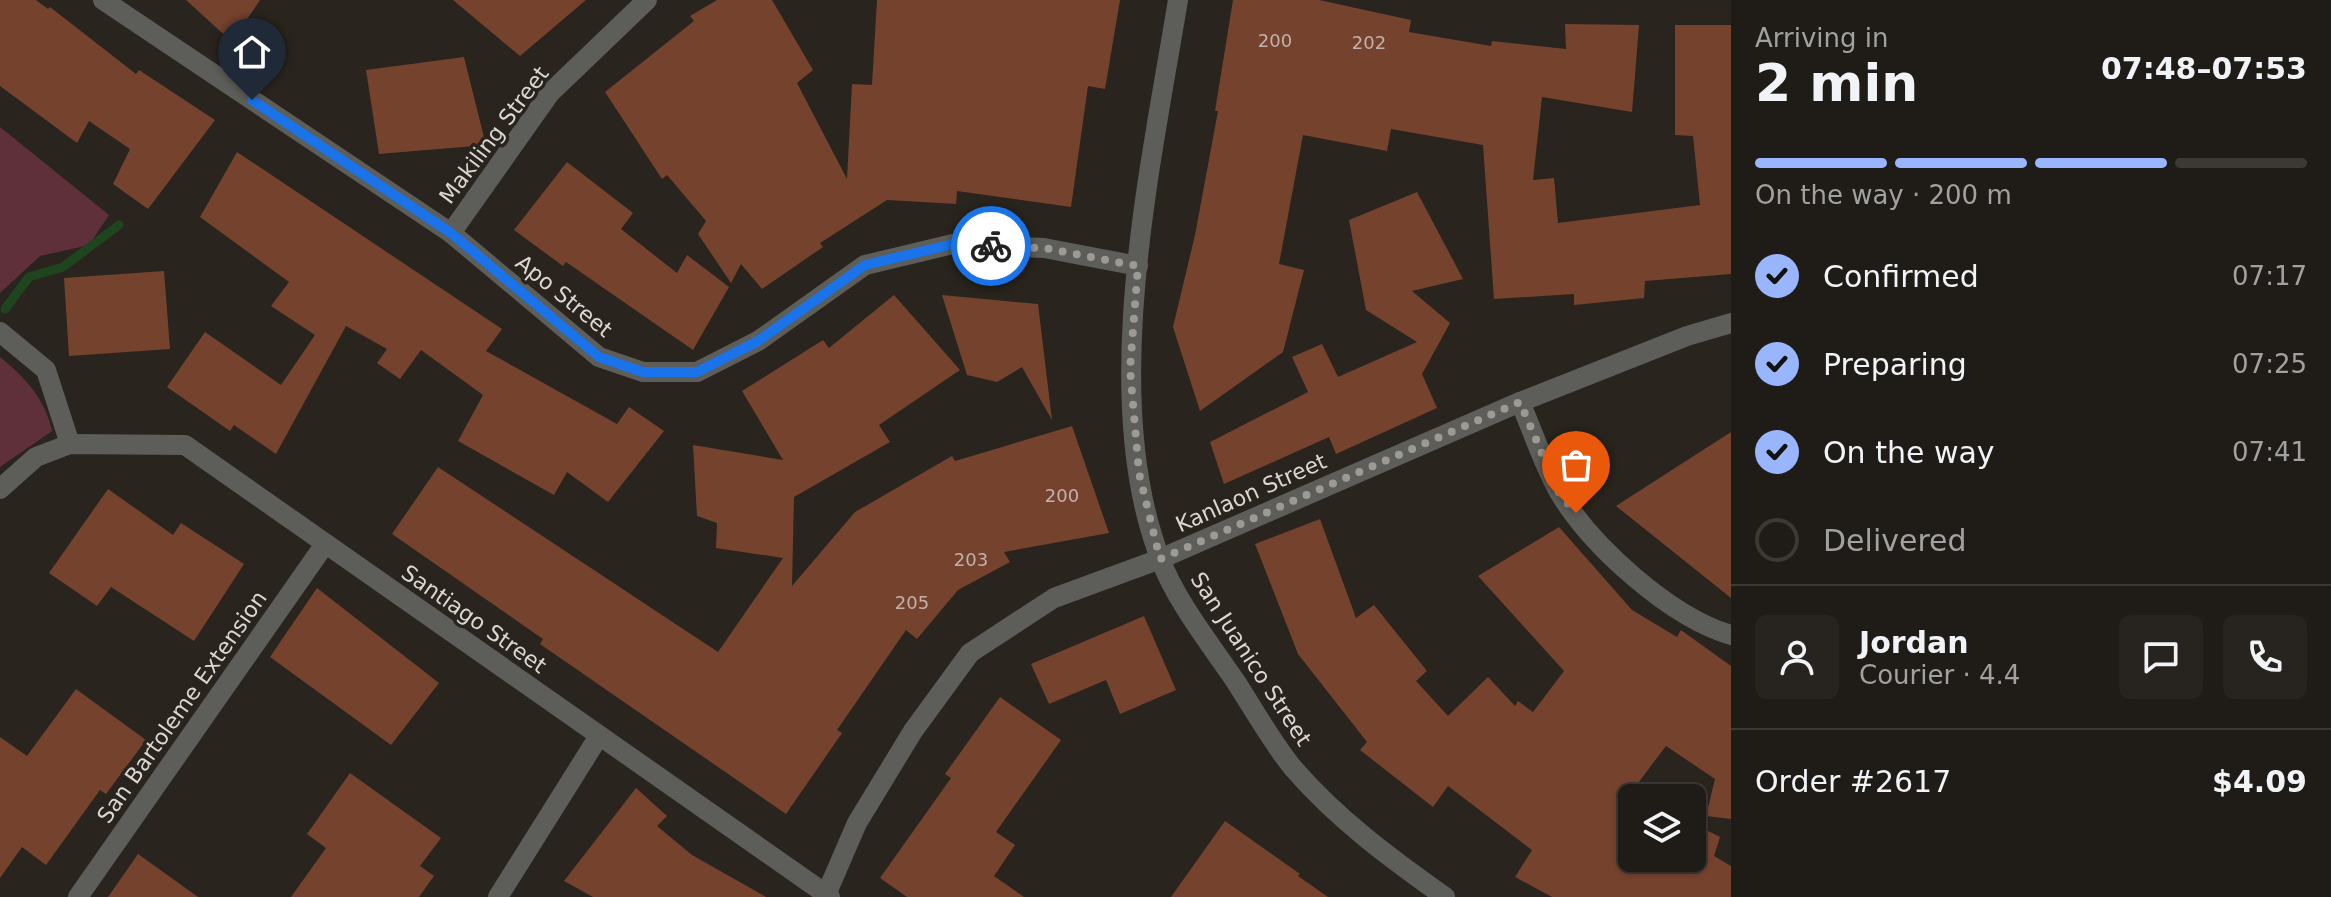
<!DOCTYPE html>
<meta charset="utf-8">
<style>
:root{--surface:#1f1b16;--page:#27241f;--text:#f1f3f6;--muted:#a1a1a1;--line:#3c3935;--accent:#98b5fd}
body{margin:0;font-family:"DejaVu Sans",sans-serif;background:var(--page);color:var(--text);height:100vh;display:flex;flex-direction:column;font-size:30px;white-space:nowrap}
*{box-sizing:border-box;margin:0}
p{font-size:26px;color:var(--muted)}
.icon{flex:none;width:44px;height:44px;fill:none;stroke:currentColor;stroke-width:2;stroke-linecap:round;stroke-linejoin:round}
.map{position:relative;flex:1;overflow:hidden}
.sheet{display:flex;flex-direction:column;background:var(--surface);width:600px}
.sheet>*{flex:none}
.tools{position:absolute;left:1618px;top:784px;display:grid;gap:16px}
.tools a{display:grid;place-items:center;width:88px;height:88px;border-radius:12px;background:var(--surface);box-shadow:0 2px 6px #0004,0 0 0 2px var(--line);font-size:40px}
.pin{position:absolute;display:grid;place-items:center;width:68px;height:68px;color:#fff;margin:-82px -34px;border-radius:50% 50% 50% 0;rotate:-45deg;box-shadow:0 0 8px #0007}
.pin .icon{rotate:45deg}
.courier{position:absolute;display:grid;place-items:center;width:80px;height:80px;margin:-40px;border:6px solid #1a73e8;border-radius:50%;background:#fff;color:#222;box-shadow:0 2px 10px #0007}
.head em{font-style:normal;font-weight:700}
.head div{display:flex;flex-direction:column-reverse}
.head{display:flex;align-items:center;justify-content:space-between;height:136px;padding:0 24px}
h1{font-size:52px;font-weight:700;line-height:60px}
.bar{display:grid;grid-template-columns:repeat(4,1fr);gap:12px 8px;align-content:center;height:96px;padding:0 24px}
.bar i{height:10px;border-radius:6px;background:var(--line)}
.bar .active{background:var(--accent)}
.bar p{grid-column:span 4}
.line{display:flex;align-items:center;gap:20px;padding:0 24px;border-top:2px solid var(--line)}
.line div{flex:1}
.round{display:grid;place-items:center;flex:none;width:84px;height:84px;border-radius:12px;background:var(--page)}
ol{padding:0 24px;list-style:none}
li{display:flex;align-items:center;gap:24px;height:88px}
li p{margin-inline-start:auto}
li .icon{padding:8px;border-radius:50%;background:var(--accent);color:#111;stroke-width:4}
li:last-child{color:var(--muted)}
li i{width:44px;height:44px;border:4px solid var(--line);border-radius:50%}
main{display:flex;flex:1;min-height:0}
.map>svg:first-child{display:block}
.green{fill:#60303a}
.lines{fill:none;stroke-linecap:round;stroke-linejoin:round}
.stream{stroke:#1f451f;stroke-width:9}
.building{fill:#75422e}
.minor{stroke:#5d5e59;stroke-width:20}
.done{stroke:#9d9993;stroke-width:8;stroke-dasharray:0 14.4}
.route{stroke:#1a73e8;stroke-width:10}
.labels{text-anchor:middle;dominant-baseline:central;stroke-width:7;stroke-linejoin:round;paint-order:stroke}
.number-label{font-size:18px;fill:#c2b2aa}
.street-label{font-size:22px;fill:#dbd8d3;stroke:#29241d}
</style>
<main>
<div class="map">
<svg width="1731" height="897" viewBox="0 0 1731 897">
<rect width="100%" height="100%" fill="#29241d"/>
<g class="green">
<polygon points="0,127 109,215 89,245 40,256 0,293"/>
<path d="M0,357C26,379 44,397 52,431L0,467Z"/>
</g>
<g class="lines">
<polyline class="stream" points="5,309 29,277 63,267 119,225"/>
</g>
<g class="building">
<polygon points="0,0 36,0 48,9 50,7 136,74 139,70 215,120 148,209 113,184 130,149 89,121 77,143 0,86"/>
<polygon points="186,0 260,0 232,42"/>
<polygon points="453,0 586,0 520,56"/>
<polygon points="717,0 772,0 813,70 797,83 847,179 852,84 872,85 877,0 1120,0 1105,89 1088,86 1071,207 957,191 956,204 887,200 820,243 823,247 762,289 741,264 731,283 698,234 706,221 667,175 662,179 605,92 694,21 690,16"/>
<polygon points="1233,0 1319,0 1411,20 1409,32 1491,46 1492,41 1566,49 1565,24 1639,25 1632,112 1542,97 1533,180 1554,178 1558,223 1700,205 1693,136 1675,135 1675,25 1731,25 1731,274 1645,281 1644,298 1574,305 1574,294 1494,299 1483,145 1391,129 1387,151 1303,135 1279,264 1304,270 1283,352 1200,411 1173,327 1195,235 1218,111 1215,111"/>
<polygon points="464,57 486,145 379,154 366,70"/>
<polygon points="237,152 502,329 486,351 617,424 629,407 664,431 608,502 567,472 554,495 458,441 483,395 421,350 400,379 377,363 387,349 346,326 276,454 234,425 230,431 167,387 205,332 281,385 315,335 271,306 289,282 200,217"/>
<polygon points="567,162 633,213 621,229 677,273 687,255 729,287 693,350 566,262 563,266 514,230"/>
<polygon points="1417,192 1463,279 1412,291 1450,323 1422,374 1437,408 1336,454 1329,437 1224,484 1210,442 1308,392 1292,357 1322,344 1338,377 1417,342 1366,310 1349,220"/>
<polygon points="164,271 170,349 69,356 64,278"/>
<polygon points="894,295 960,370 879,425 890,442 794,497 792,586 855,512 952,456 955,461 1072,426 1109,533 1004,552 1010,562 958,590 917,639 906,630 837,730 842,733 786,814 540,644 543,639 392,534 438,467 718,652 783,558 716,548 717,523 697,516 693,445 783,460 742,391 823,340 829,348"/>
<polygon points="942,295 1038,304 1052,420 1022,367 997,382 967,375"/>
<polygon points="1731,432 1731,598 1616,506"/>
<polygon points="108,489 173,535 181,523 244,564 194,641 111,587 97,606 49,573"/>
<polygon points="1320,519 1356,618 1374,605 1427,671 1416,681 1448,716 1488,677 1515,706 1518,701 1533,712 1564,671 1478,576 1559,527 1632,610 1677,637 1681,630 1731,666 1731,819 1706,816 1715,779 1666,746 1620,807 1632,816 1632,858 1692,858 1692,823 1720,837 1714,856 1731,866 1731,897 1552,897 1515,877 1532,850 1448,786 1433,807 1360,750 1367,742 1298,654 1255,544"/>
<polygon points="317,588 439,683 391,745 270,657"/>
<polygon points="1144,616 1176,690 1120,714 1106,680 1049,704 1031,664"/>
<polygon points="76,689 146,740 106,794 100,790 46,865 22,847 0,878 0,737 27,756"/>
<polygon points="1000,697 1061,740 996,832 1015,845 994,876 1024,897 907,897 880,878 951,778 945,774"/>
<polygon points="350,773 441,838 420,866 434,876 419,897 291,897 326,848 307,834"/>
<polygon points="636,788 667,816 657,826 692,855 766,897 593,897 564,881"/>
<polygon points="1225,821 1300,874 1298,876 1328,897 1171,897"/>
<polygon points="138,854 198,897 108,897"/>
</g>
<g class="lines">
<g class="minor">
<polyline points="103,0 451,233 599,357 643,372 697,372 758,341 865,265 953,244 1044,248 1138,266"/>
<path d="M1178,0C1151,166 1098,397 1160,558C1175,600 1211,645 1236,682C1254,710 1272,742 1293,768C1337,819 1390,858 1445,897"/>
<polyline points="451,233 550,93 647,0"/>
<polyline points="0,332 46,370 70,444"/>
<path d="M1520,402C1533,431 1543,464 1559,492C1591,546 1670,617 1731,635"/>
<polyline points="0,489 36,457 70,444 185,445 830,897"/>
<polyline points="78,897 325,544"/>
<polyline points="498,897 599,736"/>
<polyline points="825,897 857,823 913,731 970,653 1054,598 1160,559 1520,402 1687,336 1731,323"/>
</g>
</g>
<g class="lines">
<polyline class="done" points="991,246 1044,248 1138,266 1130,369 1139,473 1160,559 1520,402 1559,493 1576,513"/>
<polyline class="route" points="252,100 451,233 599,357 643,372 697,372 758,341 865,265 953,244 991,246"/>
</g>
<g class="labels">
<g class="number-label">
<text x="1275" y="40">200</text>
<text x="1369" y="42">202</text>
<text x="1062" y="495">200</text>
<text x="971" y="559">203</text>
<text x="912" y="602">205</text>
</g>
<g class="street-label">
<text transform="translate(494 135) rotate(-53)">Makiling Street</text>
<text transform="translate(564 296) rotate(39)">Apo Street</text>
<text transform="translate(1251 493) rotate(-24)">Kanlaon Street</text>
<text transform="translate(474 619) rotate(35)">Santiago Street</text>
<text transform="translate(1251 659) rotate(57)">San Juanico Street</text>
<text transform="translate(182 707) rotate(-55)">San Bartoleme Extension</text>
</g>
</g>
</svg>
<div class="tools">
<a><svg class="icon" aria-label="layers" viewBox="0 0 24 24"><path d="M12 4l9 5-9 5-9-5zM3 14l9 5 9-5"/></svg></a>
</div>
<div class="pin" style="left:1576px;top:513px;background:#ea580c"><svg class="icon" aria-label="bag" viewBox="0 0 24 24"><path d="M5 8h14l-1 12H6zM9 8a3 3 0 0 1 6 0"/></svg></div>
<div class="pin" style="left:252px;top:100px;background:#1f2937"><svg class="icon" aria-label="home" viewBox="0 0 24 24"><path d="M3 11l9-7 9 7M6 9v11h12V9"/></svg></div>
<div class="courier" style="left:991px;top:246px"><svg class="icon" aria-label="bike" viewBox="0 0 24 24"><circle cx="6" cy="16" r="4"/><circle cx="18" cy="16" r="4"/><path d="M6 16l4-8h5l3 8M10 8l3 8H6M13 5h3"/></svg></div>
</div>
<section class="sheet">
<div class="head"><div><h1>2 min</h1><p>Arriving in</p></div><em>07:48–07:53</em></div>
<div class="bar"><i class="active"></i><i class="active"></i><i class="active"></i><i></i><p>On the way · 200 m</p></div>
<ol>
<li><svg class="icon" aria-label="check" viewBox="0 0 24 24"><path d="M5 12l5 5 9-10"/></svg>Confirmed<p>07:17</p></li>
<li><svg class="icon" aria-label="check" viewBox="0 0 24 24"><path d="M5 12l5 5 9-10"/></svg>Preparing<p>07:25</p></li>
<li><svg class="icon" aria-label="check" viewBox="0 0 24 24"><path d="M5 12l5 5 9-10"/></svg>On the way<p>07:41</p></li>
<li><i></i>Delivered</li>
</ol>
<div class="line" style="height:144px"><a class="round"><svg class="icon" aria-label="person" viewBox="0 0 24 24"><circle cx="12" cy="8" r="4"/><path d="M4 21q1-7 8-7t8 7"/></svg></a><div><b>Jordan</b><p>Courier · 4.4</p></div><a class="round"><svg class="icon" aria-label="chat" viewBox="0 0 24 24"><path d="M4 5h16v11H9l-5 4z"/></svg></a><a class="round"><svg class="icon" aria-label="phone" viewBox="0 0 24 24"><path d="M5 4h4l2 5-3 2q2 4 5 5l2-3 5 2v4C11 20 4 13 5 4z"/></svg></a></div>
<div class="line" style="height:104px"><div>Order #2617</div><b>$4.09</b></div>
</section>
</main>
